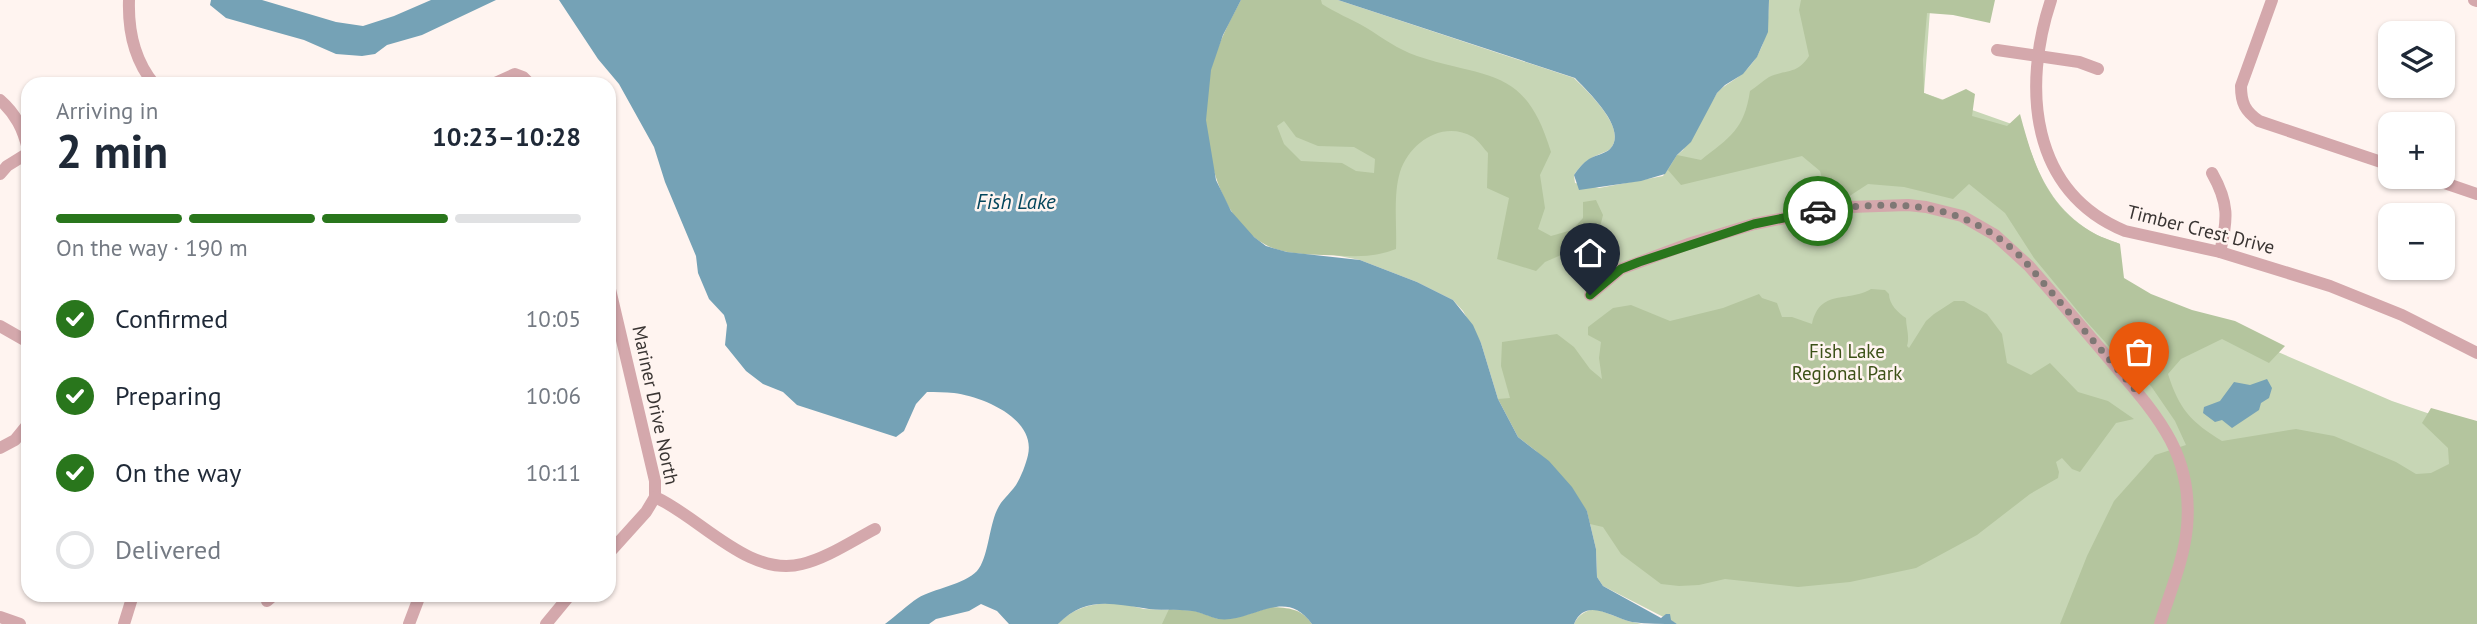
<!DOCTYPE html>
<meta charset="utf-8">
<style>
:root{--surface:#fff;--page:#f2f2f3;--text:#1f2937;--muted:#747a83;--line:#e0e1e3;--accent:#29761c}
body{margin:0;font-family:"PT Sans",sans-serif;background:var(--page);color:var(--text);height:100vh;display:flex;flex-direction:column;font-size:26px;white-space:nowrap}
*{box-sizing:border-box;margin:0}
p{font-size:23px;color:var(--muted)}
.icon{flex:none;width:38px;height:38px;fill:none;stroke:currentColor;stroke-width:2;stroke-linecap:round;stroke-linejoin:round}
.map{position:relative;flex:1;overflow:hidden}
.drawer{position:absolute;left:21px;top:77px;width:595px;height:525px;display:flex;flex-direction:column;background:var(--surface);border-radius:21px;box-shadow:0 2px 5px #0004}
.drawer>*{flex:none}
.buttons{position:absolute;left:2378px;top:21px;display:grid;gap:14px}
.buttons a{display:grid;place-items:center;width:77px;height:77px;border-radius:14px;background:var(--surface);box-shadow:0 2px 5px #0004;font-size:35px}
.pin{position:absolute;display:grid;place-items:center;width:60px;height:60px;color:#fff;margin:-72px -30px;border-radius:50% 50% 50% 0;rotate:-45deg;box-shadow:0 0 7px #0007}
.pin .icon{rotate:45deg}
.courier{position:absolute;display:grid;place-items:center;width:70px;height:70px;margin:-35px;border:5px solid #29761c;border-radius:50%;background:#fff;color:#222;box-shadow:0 2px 9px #0007}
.head em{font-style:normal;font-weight:700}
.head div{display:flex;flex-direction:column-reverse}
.head{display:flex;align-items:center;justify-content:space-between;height:119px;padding:0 35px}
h1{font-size:46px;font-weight:700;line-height:52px}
.bar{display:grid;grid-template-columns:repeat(4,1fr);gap:10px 7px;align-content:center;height:84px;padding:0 35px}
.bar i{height:9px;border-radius:5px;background:var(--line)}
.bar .current{background:var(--accent)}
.bar p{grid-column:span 4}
ol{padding:0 35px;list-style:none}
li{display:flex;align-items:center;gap:21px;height:77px}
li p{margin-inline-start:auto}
li .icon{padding:7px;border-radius:50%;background:var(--accent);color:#fff;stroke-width:4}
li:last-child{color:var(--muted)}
li i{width:38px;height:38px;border:4px solid var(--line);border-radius:50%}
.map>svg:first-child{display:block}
.green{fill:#c7d6b5}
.forest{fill:#b4c59e;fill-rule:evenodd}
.water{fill:#75a2b6}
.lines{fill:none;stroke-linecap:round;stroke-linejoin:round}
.minor{stroke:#d4a8ac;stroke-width:12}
.done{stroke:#7f7875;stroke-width:7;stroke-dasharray:0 12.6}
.route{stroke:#29761c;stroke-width:9}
.labels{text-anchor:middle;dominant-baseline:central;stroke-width:5;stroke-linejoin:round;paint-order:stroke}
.street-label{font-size:19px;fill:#3a3533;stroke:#fff4f0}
.park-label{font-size:19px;fill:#3c5117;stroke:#fff4f0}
.water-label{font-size:21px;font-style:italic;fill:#05465c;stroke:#fff4f0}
</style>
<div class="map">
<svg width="2477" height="624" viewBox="0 0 2477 624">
<rect width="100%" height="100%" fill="#fff4f0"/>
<g class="green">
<path d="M1241,0H1338L1574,78C1587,91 1629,129 1610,149C1605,153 1595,155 1590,159C1583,163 1578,169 1574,175L1575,183L1599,188L1663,176L1677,155L1683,150L1717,93C1725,84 1736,80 1744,72C1766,52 1768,28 1769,0H1902L1930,10L1924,93L2023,128C2036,170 2050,206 2090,231C2099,237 2110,240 2120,244L2109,283L2155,299L2392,401L2477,430V624H1677L1603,586L1597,577L1596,549L1587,511L1498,399L1481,343L1463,311L1453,300L1417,282L1360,260L1334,255L1209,147Z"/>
<path d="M1107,603L1124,604L1144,609L1195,611L1218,619L1253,614L1271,607L1312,624H1058C1072,609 1087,605 1107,603Z"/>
<path d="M1596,609L1628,621L1642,624H1574C1578,615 1586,610 1596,609Z"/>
</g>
<g class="forest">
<path d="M1241,0H1321L1322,4C1336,13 1351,19 1365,27C1383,38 1397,49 1417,56C1490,80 1525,66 1551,152L1540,175L1545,208L1538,229L1551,236L1572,230L1583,218V202L1596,200L1603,215L1600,227L1577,238L1575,249L1545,262L1536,271L1497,259L1509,198L1487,188L1488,153C1484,149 1479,141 1473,137C1443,120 1410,142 1400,172C1393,195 1397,225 1396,249C1370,259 1351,256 1323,255C1305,254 1283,254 1266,245C1212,217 1196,121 1211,68C1218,44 1229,22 1241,0ZM1284,121L1296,137L1318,146L1354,147L1375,159L1374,173L1356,171L1342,163L1301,161L1284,144L1277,126Z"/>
<path d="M1801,0H1995L1990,23L1953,15L1927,13L1923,60L1924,93L1942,100L1966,89L1975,94L1972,116L2007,126L2020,114C2033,162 2045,204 2090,231C2099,237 2111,240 2120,244L2124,278L2151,294L2192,310L2235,321L2285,346L2269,363L2222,339L2181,359L2168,374C2179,409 2191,422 2222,441L2296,429L2334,436L2396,462L2416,474L2431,473L2449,464L2448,448L2422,423L2431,408L2477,421V624H2060L2087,556L2114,501L2155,455L2186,445L2175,421L2151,386L2125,364L2086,321L2034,258L2005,213L1969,184L1953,199L1904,187L1868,184L1848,197L1825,190L1820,171L1802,156L1681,185L1668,170L1677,155L1701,160C1730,137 1744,130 1750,91C1756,87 1763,81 1769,77C1786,69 1797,75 1809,56L1799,10Z"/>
<path d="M1871,289L1885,290L1889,294C1889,304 1898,313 1906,318C1906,328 1910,336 1907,346L1909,348L1926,321L1934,314L1954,301H1964L1987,314L2002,334L2007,363L2031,375L2050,363L2078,392L2108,401L2134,419L2116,423L2080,472L2072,469L2062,458L2056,462L2059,472L2058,478L2030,494L1977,535L1916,568L1850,582L1798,587L1725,579L1699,585L1679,586L1661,584L1621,554L1603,527L1590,524L1587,511L1536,451L1518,437L1498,399L1510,398L1501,366L1502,342L1557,334L1574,347L1590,369L1602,379L1599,358L1601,342L1588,335V327L1613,308L1631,305L1670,321L1723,308L1759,294L1762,298L1777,303L1782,317H1792L1812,324C1820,288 1848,303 1871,289Z"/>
<path d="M1271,607C1289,608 1301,608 1312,624H1162L1169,609L1195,611L1218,619L1236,618Z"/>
</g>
<g class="water">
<polygon points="211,0 262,0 336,22 363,26 394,16 431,0 496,0 422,35 387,45 375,54 362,56 336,54 304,40 226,18 210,5"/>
<path d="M559,0H1241L1223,35L1211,70L1206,120L1216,180L1231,211L1254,237L1266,246L1287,252L1360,260L1417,282L1453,300L1473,325L1481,343L1498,399L1518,437L1549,461L1572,487L1587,511L1596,549L1597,577L1603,586L1661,618L1666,614H1670L1671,620L1677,624C1662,624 1647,624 1632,622C1612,618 1586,596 1574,624H1312C1284,585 1252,624 1218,619C1209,617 1201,612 1192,611C1176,609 1159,611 1143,608C1110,603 1084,597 1058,624H1009L997,611L981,604L969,611L936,619L929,624H885C896,616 907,605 918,598C933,589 965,584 977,571C988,559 989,527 997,510C1002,499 1009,495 1016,485C1021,477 1026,464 1028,455C1036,418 983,397 954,393C945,392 936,392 927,392L916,404L904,431L896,437L797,405L783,392L763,384L746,371L725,345L727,325L724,315L709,299L698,273L696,256L665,182L654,147L619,84L598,59Z"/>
<path d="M1338,0H1769L1768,32L1757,57L1743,74L1725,85L1717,93L1691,142L1677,155L1665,174L1641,181L1579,190L1574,175C1578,169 1583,163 1589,159C1595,155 1605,154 1610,149C1629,129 1587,91 1575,78Z"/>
<polygon points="2267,379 2272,388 2269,398 2261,403 2259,410 2232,428 2222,420 2215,422 2203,413 2204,407 2220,401 2234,382 2250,385"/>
</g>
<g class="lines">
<g class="minor">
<path d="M129,0C128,31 134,60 154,84"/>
<path d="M2051,0C2022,87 2030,192 2125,231L2220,252L2330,286L2402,315L2477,353"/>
<path d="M2272,0L2241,86C2241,103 2245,111 2259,121L2390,165"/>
<polyline points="2474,0 2477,1"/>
<polyline points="1997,50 2079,62 2098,69"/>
<polyline points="493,84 515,74 523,77 530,84"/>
<path d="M0,100C16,114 23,129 28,149"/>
<path d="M2212,173C2229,203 2228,219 2220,252"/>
<polyline points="0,174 7,166 28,153"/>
<polyline points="2427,177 2477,194"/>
<path d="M609,285L655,481V497C700,517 749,578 802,564C827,558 852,541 875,529"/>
<path d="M1590,295L1621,269L1688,244L1754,224L1821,211L1850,207L1908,205L1926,207L1962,216L1995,235L2029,266C2056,297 2083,328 2109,359C2154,412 2194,452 2187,527C2184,560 2170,592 2160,624"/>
<polyline points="0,326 28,342"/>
<polyline points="0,448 15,440 28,424"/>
<polyline points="609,553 646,512 655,497"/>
<polyline points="267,601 274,595"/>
<polyline points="0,617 20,624"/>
<polyline points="124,624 133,595"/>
<polyline points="409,624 420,595"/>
<polyline points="546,624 570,595"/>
</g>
</g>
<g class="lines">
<path class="done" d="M1818,211C1895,200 1963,199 2022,258L2139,394"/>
<polyline class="route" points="1590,295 1621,269 1639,262 1754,224 1818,211"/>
</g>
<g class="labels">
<g class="street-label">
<text transform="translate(2201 229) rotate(14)">Timber Crest Drive</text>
<text transform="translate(656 405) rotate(78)">Mariner Drive North</text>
</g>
<g class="park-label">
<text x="1847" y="351">Fish Lake<tspan x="1847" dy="22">Regional Park</tspan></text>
</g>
<g class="water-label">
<text x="1016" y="201">Fish Lake</text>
</g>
</g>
</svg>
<div class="buttons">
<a><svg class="icon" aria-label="layers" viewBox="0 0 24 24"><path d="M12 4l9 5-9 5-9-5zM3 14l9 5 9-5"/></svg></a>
<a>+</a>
<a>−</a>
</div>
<div class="pin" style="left:2139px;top:394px;background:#ea580c"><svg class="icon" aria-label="bag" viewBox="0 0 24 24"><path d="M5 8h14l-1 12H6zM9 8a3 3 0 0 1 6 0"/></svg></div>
<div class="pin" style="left:1590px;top:295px;background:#1f2937"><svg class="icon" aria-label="home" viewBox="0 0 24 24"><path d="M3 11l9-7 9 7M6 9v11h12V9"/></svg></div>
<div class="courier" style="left:1818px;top:211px"><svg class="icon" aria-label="car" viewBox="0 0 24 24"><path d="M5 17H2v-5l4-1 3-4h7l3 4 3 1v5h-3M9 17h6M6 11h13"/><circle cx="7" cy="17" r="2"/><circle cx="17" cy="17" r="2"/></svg></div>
<section class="drawer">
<div class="head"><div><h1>2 min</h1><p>Arriving in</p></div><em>10:23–10:28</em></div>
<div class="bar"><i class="current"></i><i class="current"></i><i class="current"></i><i></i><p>On the way · 190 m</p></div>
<ol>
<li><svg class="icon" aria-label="check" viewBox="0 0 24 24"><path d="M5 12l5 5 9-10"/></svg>Confirmed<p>10:05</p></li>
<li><svg class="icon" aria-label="check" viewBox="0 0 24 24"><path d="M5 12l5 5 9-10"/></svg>Preparing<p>10:06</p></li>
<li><svg class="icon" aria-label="check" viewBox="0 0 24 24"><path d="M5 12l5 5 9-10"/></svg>On the way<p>10:11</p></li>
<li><i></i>Delivered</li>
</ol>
</section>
</div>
